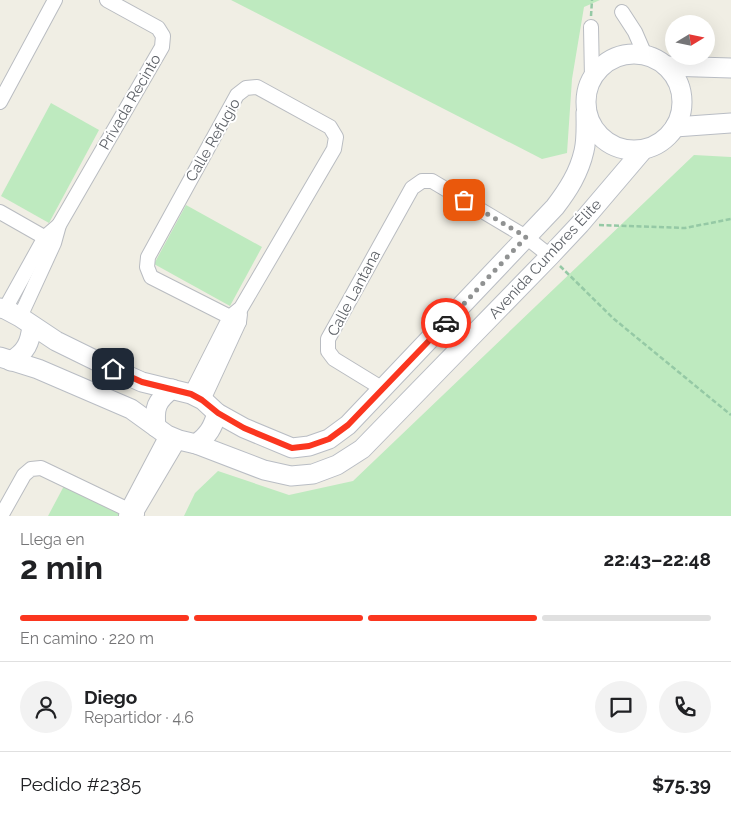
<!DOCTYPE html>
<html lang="es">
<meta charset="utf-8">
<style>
:root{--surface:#fff;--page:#f2f2f2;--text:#202124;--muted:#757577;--line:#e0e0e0;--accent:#fb361f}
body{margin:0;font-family:Raleway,sans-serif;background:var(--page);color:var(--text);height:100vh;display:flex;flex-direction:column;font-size:19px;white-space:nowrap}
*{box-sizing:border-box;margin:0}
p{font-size:16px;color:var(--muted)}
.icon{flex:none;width:28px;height:28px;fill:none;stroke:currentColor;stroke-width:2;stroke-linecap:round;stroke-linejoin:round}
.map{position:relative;height:516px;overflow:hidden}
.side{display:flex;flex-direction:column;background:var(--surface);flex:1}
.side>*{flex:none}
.needle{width:32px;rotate:80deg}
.buttons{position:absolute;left:665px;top:15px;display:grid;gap:10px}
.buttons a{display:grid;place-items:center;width:50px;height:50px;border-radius:50%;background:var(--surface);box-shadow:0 5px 20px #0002;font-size:25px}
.pin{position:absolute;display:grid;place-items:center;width:42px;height:42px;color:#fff;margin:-21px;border-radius:10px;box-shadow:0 2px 8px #0006}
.courier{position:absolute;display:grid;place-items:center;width:50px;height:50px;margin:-25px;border:4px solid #fb361f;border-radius:50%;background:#fff;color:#222;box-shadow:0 1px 6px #0007}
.summary em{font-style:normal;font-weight:700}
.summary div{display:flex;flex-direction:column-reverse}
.summary{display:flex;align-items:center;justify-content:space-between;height:85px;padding:0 20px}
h1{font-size:32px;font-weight:700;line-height:38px}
.bar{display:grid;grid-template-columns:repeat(4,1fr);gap:8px 5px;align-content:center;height:60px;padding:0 20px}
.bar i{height:6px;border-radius:4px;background:var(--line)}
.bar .selected{background:var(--accent)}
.bar p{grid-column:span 4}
.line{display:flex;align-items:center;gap:12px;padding:0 20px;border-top:1px solid var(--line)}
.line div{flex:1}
.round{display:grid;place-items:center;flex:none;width:52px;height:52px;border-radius:26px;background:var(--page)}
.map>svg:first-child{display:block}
.green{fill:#beeabf}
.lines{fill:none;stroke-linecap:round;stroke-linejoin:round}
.street-casing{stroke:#b9bcc1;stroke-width:16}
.secondary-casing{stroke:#b9bdc4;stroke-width:21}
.path{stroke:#95c9a5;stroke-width:2.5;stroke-dasharray:5 2.5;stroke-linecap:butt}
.street{stroke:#fff;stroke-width:14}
.secondary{stroke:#fff;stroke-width:19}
.done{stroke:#909292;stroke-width:5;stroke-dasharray:0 9}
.route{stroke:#fb361f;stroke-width:6}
.labels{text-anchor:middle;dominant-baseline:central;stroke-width:4;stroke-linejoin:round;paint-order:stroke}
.street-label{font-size:15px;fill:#5c6066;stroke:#fff}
</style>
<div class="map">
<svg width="731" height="516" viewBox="0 0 731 516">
<rect width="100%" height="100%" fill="#f0eee4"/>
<g class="green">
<polygon points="231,0 600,0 584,7 572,79 567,153 542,159"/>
<polygon points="51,103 99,130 49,223 1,196"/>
<polygon points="694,155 731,157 731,516 184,516 195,493 218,471 289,495 353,481"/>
<polygon points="186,205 262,247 230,306 154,264"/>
<polygon points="65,484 122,511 120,516 48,516"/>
</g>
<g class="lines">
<g class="street-casing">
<g id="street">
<polyline points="622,12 635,32 645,55"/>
<polyline points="591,27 592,78"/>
<polyline points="0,102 55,0"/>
<polyline points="0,212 51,241"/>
<polyline points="5,309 45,237 59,225"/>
<polyline points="20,317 54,243 59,225 162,47 163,36 158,28 107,0"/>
<polyline points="383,389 334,359 328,351 328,339 412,188 422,181 432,181 526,237 550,256"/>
<polyline points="191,394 230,317 241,308 334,149 336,137 330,127 257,87 246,88 237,95 148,257 147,267 151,277 230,317 239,322"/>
<polyline points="203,400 239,322 240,314"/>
<polyline points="1,516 24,475 31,469 41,468 137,514"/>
<polyline points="126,516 128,509 167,435"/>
<polyline points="134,516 179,440"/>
</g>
</g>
<g class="secondary-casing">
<g id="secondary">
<circle cx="634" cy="102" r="48"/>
<polyline points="666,66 731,68"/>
<polyline points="675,127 731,123"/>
<path d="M0,308L5,309L20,317L56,341L113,369L142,382L191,394L203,400L217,413L244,428L292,448L309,446L329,439L348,425L555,207C568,190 579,173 584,151C587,139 586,124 586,112"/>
<polyline points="0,357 38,369 131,409 167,435 179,440 196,444 264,470 291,476 313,474 337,465 362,449 550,256 580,224 643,150"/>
<path d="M11,361C26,352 30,343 32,326"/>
<path d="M156,427C154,408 156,401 172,389"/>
<path d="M196,444C208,436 213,427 217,413"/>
</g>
</g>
<g class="path">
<polyline points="591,16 592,0"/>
<polyline points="599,225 685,228 731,219"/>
<polyline points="560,266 614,319 731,415"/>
</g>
<use href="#street" class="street"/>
<use href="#secondary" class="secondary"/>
</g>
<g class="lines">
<polyline class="done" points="446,323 526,237 464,200"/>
<polyline class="route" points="113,369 142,382 191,394 202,400 218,413 244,428 292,448 309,446 329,439 348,425 446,323"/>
</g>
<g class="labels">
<g class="street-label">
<text transform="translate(130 102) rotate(-60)">Privada Recinto</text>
<text transform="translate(213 140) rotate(-60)">Calle Refugio</text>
<text transform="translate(545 259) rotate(-47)">Avenida Cumbres Élite</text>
<text transform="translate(354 293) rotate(-62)">Calle Lantana</text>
</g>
</g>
</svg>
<div class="buttons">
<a><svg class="needle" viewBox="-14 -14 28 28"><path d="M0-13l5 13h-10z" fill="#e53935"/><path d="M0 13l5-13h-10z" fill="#757577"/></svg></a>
</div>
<div class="pin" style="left:464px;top:200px;background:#ea580c"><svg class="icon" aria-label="bag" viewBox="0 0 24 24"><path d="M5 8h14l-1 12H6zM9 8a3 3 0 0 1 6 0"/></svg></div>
<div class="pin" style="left:113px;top:369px;background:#1f2937"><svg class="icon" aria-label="home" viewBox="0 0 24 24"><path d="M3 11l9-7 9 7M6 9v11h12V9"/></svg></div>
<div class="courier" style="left:446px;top:323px"><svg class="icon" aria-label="car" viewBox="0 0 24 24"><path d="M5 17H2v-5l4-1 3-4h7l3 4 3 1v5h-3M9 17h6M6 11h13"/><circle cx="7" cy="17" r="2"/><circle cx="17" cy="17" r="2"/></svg></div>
</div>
<section class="side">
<div class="summary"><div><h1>2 min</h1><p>Llega en</p></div><em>22:43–22:48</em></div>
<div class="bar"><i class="selected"></i><i class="selected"></i><i class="selected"></i><i></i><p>En camino · 220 m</p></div>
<div class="line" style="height:90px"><a class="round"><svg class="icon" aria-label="person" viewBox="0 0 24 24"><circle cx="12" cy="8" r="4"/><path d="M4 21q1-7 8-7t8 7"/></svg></a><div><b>Diego</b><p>Repartidor · 4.6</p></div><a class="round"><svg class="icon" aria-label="chat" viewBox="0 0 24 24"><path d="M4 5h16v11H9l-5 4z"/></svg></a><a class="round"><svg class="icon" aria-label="phone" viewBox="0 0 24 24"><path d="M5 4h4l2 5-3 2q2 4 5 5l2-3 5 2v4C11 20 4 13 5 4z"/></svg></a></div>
<div class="line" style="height:65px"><div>Pedido #2385</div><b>$75.39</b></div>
</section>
